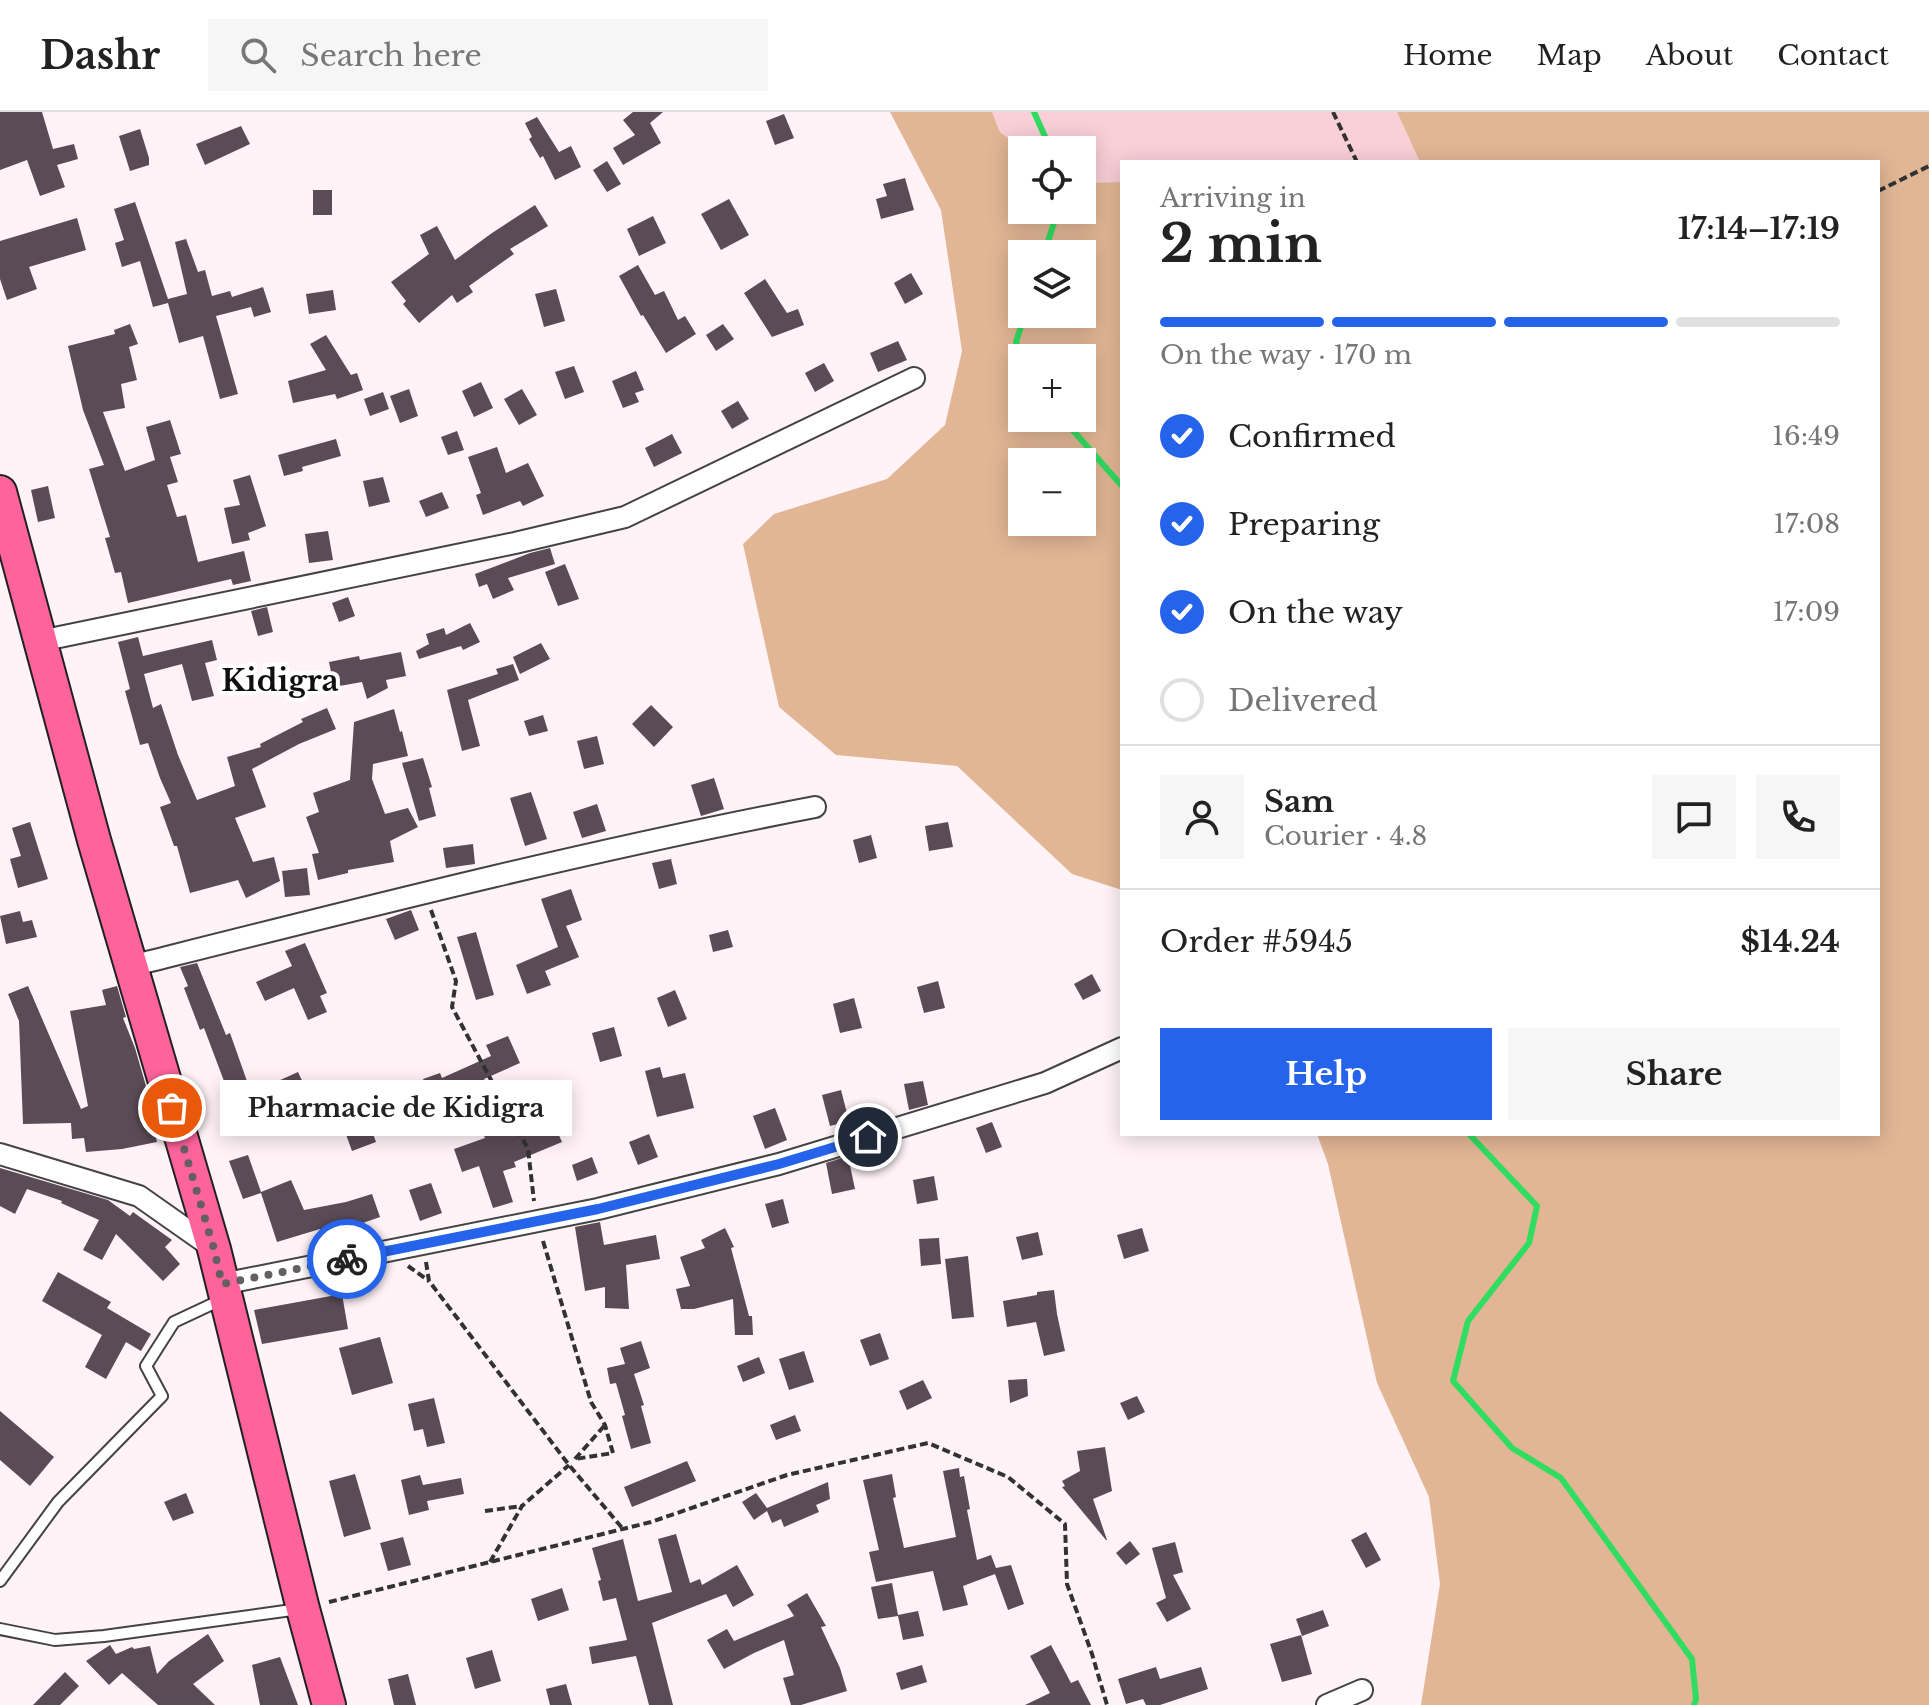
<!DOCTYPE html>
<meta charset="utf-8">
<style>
:root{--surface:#fff;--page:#f6f6f6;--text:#222;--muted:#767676;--line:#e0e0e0;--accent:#2563eb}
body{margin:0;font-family:"Libre Baskerville",serif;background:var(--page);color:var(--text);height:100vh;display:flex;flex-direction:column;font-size:30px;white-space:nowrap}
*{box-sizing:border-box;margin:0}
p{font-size:26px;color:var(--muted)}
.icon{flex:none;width:44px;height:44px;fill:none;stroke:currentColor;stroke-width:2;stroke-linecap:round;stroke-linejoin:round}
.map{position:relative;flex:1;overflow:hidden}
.details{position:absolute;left:1120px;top:48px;width:760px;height:976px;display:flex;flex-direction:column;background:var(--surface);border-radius:0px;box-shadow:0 4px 20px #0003}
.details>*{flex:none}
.buttons{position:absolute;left:1008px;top:24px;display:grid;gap:16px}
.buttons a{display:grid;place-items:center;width:88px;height:88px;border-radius:0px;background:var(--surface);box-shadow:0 4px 20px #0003;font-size:40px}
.pin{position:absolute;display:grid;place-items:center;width:68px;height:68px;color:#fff;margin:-34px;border:4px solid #fff;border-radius:50%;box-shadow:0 2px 8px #0007}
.courier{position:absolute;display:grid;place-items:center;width:80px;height:80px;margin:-40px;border:6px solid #2563eb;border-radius:50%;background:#fff;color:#222;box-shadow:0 2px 10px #0007}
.bubble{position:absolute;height:56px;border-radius:0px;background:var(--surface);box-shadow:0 4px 20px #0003;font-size:26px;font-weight:700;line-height:56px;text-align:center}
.overview em{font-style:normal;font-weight:700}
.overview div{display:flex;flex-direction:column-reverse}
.overview{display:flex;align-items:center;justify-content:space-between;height:136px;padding:0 40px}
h1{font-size:52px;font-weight:700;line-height:60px}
.bar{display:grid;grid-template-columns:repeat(4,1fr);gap:12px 8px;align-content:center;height:96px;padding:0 40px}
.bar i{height:10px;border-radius:6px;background:var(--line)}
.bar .active{background:var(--accent)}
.bar p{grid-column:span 4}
.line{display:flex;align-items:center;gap:20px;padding:0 40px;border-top:2px solid var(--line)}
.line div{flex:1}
.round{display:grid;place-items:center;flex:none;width:84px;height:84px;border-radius:0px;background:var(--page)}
ol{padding:0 40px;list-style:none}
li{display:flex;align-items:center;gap:24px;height:88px}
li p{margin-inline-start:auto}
li .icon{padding:8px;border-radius:50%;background:var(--accent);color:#fff;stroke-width:4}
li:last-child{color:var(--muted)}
li i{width:44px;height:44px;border:4px solid var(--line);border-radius:50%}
.action{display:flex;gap:16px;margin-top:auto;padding:16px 40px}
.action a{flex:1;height:92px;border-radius:0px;background:var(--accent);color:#fff;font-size:32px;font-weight:700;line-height:92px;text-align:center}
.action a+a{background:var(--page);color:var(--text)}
header{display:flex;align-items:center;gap:48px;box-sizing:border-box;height:112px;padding:0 40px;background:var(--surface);border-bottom:2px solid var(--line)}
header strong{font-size:38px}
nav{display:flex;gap:44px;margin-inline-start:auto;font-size:28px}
.search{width:560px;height:72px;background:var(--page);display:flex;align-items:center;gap:20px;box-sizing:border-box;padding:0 28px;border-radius:0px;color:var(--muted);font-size:30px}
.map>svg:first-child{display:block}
.farmland{fill:#f9cfd8}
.forest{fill:#e2b695;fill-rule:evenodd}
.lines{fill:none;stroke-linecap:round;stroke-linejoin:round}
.stream{stroke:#30dd61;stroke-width:6}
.building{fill:#5a4b56}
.lane-casing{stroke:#434343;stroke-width:14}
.street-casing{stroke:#434343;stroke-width:24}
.primary-casing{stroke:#212121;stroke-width:36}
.path{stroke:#323232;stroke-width:4;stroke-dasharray:8 4;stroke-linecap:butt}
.lane{stroke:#fff;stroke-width:10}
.street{stroke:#fff;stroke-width:20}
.primary{stroke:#ff639b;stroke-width:32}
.done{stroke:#645f61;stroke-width:8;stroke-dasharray:0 14.4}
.route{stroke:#2563eb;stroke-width:10}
.labels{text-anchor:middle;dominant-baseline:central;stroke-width:8;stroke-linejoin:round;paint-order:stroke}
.district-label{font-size:30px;font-weight:bold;fill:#101010;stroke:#fff}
</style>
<header>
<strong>Dashr</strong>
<div class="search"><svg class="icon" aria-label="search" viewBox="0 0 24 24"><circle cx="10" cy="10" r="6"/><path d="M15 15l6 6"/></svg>Search here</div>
<nav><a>Home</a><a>Map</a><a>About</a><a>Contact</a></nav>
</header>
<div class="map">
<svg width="1929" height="1593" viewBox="0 0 1929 1593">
<rect width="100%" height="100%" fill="#fff3f7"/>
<polygon class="farmland" points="992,0 1397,0 1420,50 1122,50 1122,70 1082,71 1082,38 1024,38 1000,20"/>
<g class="forest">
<path d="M890,0H992L1000,20L1024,38H1022V98H1082V71L1122,70V778L1072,762L957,654L836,643L779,595L743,432L774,402L887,367L945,313L962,239L941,98ZM1022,142H1082V202H1022ZM1022,246H1082V306H1022ZM1022,350H1082V410H1022Z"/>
<polygon points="1397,0 1929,0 1929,1593 1421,1593 1440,1472 1429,1385 1377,1271 1328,1052 1317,1022 1878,1022 1878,50 1420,50"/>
</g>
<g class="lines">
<g class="stream">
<polyline points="1034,0 1051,38"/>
<polyline points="1044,142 1058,98"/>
<polyline points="1024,246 1016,230 1025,202"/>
<polyline points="1062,306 1122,374"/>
<polyline points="1469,1022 1537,1094 1529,1131 1468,1209 1453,1269 1512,1336 1561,1366 1692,1547 1696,1587 1694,1593"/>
</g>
</g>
<g class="building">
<polygon points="0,0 42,0 53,37 74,32 78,47 57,53 65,75 40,84 27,48 0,58"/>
<polygon points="633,0 663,0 650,11 661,31 623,53 613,36 635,23 623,8"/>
<polygon points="784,2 794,26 775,33 766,9"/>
<polygon points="537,5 559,40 571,34 581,55 555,68 543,44 540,46 529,27 532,25 525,11"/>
<polygon points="241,14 250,32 205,53 196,32"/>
<polygon points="140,17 149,46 149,53 130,59 119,24"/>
<polygon points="607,49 621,72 607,80 593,58"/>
<polygon points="905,66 914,98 881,107 876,87 887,84 883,72"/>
<rect x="313" y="78" width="19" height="25"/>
<polygon points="729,87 749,123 721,138 701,102"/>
<polygon points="135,90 168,187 187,182 175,130 186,127 198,160 205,158 212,184 230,179 232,185 263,175 271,200 254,205 251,195 216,204 238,282 220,287 203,224 179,231 168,191 153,195 140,149 122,155 115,131 124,128 114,97"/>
<polygon points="535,93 548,114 510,137 514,142 469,174 473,180 457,191 452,183 419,211 403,192 406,189 391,170 429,142 420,123 437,114 455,148 492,121"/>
<polygon points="653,104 666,131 639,144 627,117"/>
<polygon points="77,106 86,138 29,155 37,177 7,188 0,167 0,129"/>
<polygon points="638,153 655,183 664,179 678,208 685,204 696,222 666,241 643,203 641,204 619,164"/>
<polygon points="911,161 923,182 905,192 894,171"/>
<polygon points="765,167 787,201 798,197 804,213 772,225 744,181"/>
<polygon points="556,177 565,209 544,215 535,182"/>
<polygon points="333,178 336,198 309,202 306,182"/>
<polygon points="130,212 138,232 129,235 137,268 121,272 125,296 103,300 125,359 155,348 146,315 170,308 181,342 170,345 178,370 167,373 177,405 186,403 198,450 244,439 251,469 233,473 231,467 128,491 121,460 115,461 105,426 110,425 89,357 104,353 83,298 68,234 115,222 114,218"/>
<polygon points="723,212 734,227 716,239 706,223"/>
<polygon points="326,223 351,263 357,261 363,278 337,287 335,282 293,291 288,269 326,258 310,232"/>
<polygon points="898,229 907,248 878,260 870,241"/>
<polygon points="824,251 834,269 815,280 805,261"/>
<polygon points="574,254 584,280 565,287 555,260"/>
<polygon points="636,259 644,278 635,281 639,290 623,296 612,269"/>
<polygon points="481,270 493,296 474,305 462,279"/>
<polygon points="409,277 418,304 400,311 390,284"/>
<polygon points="522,277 537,303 519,313 504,287"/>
<polygon points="383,280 389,297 370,304 364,287"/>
<polygon points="738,289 749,307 732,317 721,299"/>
<polygon points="457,319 464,338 448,343 441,325"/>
<polygon points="672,322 682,341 654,355 645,336"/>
<polygon points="336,327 341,344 302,355 303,359 284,364 278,343"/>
<polygon points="497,335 506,361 528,351 544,384 523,394 520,389 483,403 476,383 481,381 468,345"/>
<polygon points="250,363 266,414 248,421 250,428 232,432 224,396 240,393 233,368"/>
<polygon points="383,365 390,390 369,395 363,369"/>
<polygon points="48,374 55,406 38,410 31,378"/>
<polygon points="442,380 449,396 426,405 419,389"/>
<polygon points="328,419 333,448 309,451 305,422"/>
<polygon points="550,436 555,452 508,466 514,478 493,487 487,472 479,475 475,462 530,441"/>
<polygon points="565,452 579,487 558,494 545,460"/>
<polygon points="348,485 355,504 339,510 332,491"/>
<polygon points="267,495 273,520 258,524 251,499"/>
<polygon points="470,511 480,530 463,538 461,534 419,547 416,539 429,532 426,522 444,516 446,523"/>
<polygon points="138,525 143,544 212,528 217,548 205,551 214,584 192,589 182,552 144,562 153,596 161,592 178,643 197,688 235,674 227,645 261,635 260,632 303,610 301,607 327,596 336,617 299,632 252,657 266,695 235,706 253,750 274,745 280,769 246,786 238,768 190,781 177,734 174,734 160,695 171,691 160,666 148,631 140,633 125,579 130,577 118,530"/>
<polygon points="541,531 550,547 520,562 513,545"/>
<polygon points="401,540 406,564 386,568 388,576 367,587 362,570 334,575 329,550 359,544 360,548"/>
<polygon points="513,552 519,568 468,588 480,634 462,639 447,578 498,562 496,557"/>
<polygon points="651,593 673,615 654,635 632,612"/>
<polygon points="394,597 400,620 402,619 408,644 373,652 372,667 385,702 408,696 418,715 390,729 394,750 348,758 348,761 318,768 312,742 319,741 306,705 319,700 313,681 350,668 354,610"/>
<polygon points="543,603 548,619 529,624 524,609"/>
<polygon points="597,624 604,652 584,657 577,629"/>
<polygon points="423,646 432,675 429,676 436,704 419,709 402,651"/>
<polygon points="714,666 724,697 701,704 691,673"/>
<polygon points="531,680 547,727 525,734 510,686"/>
<polygon points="597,692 606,719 582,726 573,700"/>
<polygon points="30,710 48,767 18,776 10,747 21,744 12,716"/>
<polygon points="948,710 953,735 929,739 925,714"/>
<polygon points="871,723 877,746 859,751 853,728"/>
<polygon points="473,732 475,752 446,756 443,736"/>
<polygon points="671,747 677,772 659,777 652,751"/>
<polygon points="307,756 310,783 285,785 282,759"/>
<polygon points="571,777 582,808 566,814 579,845 545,859 551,873 527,882 516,853 558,835 541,787"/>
<polygon points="411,798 419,818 395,828 386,807"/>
<polygon points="20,799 23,810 32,808 37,825 6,832 0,804"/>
<polygon points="728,818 733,835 713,840 709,823"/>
<polygon points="476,820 494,883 476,888 457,825"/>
<polygon points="305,831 327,881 320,884 327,900 308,908 294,876 265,889 256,870 292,854 285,839"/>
<polygon points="197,851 226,923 230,921 248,972 254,970 258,978 298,960 307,979 265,998 271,1012 244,1022 204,916 200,918 184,876 188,874 180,855"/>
<polygon points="1092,862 1101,879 1083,888 1074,872"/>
<polygon points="938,869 945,896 924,901 917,875"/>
<polygon points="28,874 81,997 88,994 70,899 106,893 102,878 117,874 126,905 123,906 135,936 146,974 145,975 155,1012 153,1013 157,1030 122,1037 86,1040 84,1026 72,1027 71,1011 23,1012 19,909 8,882"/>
<polygon points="675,878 687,907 668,915 657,886"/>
<polygon points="854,886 862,916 840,921 833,892"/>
<polygon points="614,915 622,944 600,950 592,921"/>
<polygon points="508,924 520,951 484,967 497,997 539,978 562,1030 514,1050 516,1055 503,1059 513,1090 493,1096 479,1054 462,1060 454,1037 485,1026 466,979 456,983 454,980 432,988 423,967 440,961 442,966 491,944 486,933"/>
<polygon points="660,955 663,966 685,961 694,996 657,1005 645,959"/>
<polygon points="923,969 928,993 909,998 904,972"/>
<polygon points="841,978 849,1009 830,1014 822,983"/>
<polygon points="775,996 787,1028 765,1037 753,1004"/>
<polygon points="364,997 376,1030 352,1039 340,1006"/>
<polygon points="992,1010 1002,1035 986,1041 976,1016"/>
<polygon points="649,1022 658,1045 638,1053 629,1030"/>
<polygon points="248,1043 261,1080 291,1068 304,1098 346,1090 372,1082 380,1105 340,1119 341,1126 323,1130 320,1117 277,1130 261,1081 243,1087 229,1049"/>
<polygon points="848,1044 855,1077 832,1082 826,1051"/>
<polygon points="592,1045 598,1061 577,1069 572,1053"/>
<polygon points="0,1056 108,1088 130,1104 133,1100 172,1128 165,1135 180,1152 163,1169 116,1122 102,1148 83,1138 99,1108 61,1091 62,1089 27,1077 15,1102 0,1094"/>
<polygon points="934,1064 938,1088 917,1092 913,1068"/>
<polygon points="431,1071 442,1101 420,1109 409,1078"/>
<polygon points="783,1087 789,1111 772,1116 765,1092"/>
<polygon points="600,1110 604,1133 656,1123 660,1147 626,1153 629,1197 605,1196 605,1175 585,1179 575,1115"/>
<polygon points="725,1116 734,1135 731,1136 749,1204 752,1204 753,1223 735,1223 733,1187 694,1197 681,1197 676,1177 690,1174 680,1145 705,1136 701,1128"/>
<polygon points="1142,1116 1149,1139 1124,1147 1117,1123"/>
<polygon points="1038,1120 1043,1143 1022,1148 1016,1125"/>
<polygon points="939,1126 941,1152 921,1154 919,1127"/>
<polygon points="968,1144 974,1205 952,1207 945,1147"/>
<polygon points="58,1160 111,1190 107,1196 151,1222 141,1239 126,1230 106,1267 85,1255 102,1223 42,1189"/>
<polygon points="1054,1178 1057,1202 1065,1239 1044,1244 1036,1210 1007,1215 1003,1189 1037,1183 1037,1180"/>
<polygon points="342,1182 348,1217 262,1232 254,1198"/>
<polygon points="880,1221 889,1247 870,1254 860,1228"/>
<polygon points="380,1225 393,1271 352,1283 339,1236"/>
<polygon points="641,1229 650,1256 634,1262 644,1293 641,1294 651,1331 631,1337 622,1304 625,1303 616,1271 610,1272 607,1256 625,1252 620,1236"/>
<polygon points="804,1239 814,1270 789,1278 779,1247"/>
<polygon points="759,1245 765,1261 743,1270 737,1254"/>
<polygon points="1027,1267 1028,1284 1010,1291 1008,1268"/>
<polygon points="923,1268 932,1286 907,1298 899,1279"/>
<polygon points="1137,1284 1145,1300 1128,1308 1120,1291"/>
<polygon points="434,1286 445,1331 427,1335 423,1317 414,1319 408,1292"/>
<polygon points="0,1299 54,1345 30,1374 0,1348"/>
<polygon points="795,1303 801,1319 776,1328 770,1313"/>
<polygon points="1105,1335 1112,1379 1093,1387 1107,1428 1106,1428 1062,1375 1065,1374 1062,1369 1080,1359 1077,1339"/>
<polygon points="687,1349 696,1369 632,1395 624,1375"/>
<polygon points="959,1356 960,1365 964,1364 970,1397 967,1398 977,1448 991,1443 996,1456 1011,1453 1024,1492 1008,1498 995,1462 963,1474 968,1493 943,1499 933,1459 876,1470 869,1440 879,1438 863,1368 892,1362 896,1385 893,1386 904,1436 956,1425 943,1359"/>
<polygon points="355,1362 371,1417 344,1425 329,1369"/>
<polygon points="420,1363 423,1373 461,1366 464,1382 427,1389 429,1398 409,1403 401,1368"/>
<polygon points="828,1370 830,1387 816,1393 819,1400 784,1415 781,1407 772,1411 767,1399 754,1408 742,1390 756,1381 767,1396"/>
<polygon points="186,1381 194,1401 173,1409 164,1390"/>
<polygon points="1366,1420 1381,1448 1366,1456 1351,1428"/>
<polygon points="676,1422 690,1471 700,1467 702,1473 737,1453 754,1483 733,1495 726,1482 652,1511 673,1593 649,1593 636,1544 592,1552 589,1535 627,1528 616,1486 603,1489 598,1469 601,1468 592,1436 623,1427 638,1489 672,1480 658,1427"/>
<polygon points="403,1425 411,1453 388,1459 380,1431"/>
<polygon points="1130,1429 1140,1442 1126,1453 1116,1441"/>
<polygon points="1175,1430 1183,1460 1173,1463 1191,1497 1167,1510 1156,1491 1166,1486 1152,1436"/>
<polygon points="892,1471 898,1503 918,1499 924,1524 903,1528 898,1504 878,1507 871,1475"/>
<polygon points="562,1476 569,1498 538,1509 531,1487"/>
<polygon points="807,1481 826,1514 821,1515 840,1556 847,1579 801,1593 791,1593 783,1566 794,1563 784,1528 754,1541 724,1557 707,1528 727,1517 734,1529 794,1504 787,1493"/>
<polygon points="1323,1498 1329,1514 1302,1524 1296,1507"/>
<polygon points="208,1522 224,1549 193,1572 215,1593 158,1593 122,1561 109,1573 86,1549 110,1533 116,1542 132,1535 134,1537 150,1534 157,1562 169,1549"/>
<polygon points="1301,1523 1312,1562 1282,1570 1270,1532"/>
<polygon points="1051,1533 1071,1571 1078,1568 1091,1593 1025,1593 1050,1581 1030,1544"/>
<polygon points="492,1538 501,1569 475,1577 466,1546"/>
<polygon points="280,1545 298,1593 260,1593 252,1553"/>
<polygon points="922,1553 927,1570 901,1578 896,1561"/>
<polygon points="1156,1555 1160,1567 1201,1555 1208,1577 1160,1593 1146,1593 1143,1587 1126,1592 1118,1567"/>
<polygon points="65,1560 79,1574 60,1593 33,1593"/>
<polygon points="408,1562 416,1593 394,1593 388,1567"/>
<polygon points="566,1572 572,1593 550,1593 546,1577"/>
</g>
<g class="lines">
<g class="lane-casing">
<g id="lane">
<polyline points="0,1469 58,1390 162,1284 146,1254 174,1210 223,1187"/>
<polyline points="0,1517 55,1528 104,1524 299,1497"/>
</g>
</g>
<g class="street-casing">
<g id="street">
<polyline points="40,529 515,431 625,405 914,266"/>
<path d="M131,854C358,797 585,739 815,695"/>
<polyline points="0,1042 139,1084 213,1136"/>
<polyline points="222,1172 598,1097 779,1052 1045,971 1122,936"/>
<polyline points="1327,1593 1362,1578"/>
</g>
</g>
<g class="primary-casing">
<polyline id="primary" points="0,380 94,728 214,1137 303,1497 329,1593"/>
</g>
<g class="path">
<polyline points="1333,0 1357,50"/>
<polyline points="1878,79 1929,54"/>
<polyline points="431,798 456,869 452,895 528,1037 534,1089"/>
<polyline points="543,1129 591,1290 605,1313 613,1341 575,1347"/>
<polyline points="426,1150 429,1169 569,1353 623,1417"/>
<polyline points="408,1154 429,1169"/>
<polyline points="575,1347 605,1313"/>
<polyline points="485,1399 522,1394"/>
<polyline points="490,1450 522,1394 569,1353"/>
<polyline points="329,1490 651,1410 787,1363 928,1331 1008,1365 1065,1412 1067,1472 1092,1542 1107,1593"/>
</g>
<use href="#lane" class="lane"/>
<use href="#street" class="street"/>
<use href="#primary" class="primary"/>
</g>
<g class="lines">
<polyline class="done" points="172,996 214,1137 222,1172 347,1147"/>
<polyline class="route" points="347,1147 598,1097 779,1052 868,1025"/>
</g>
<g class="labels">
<g class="district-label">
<text x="280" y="568">Kidigra</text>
</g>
</g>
</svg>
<div class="buttons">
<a><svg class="icon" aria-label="locate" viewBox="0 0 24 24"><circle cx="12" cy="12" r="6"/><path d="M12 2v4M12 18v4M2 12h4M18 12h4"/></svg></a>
<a><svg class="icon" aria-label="layers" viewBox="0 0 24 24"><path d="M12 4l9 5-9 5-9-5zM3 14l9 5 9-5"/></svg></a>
<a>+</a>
<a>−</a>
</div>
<div class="pin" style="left:172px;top:996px;background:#ea580c"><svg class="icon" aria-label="bag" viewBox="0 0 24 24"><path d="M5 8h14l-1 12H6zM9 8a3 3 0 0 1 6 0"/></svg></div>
<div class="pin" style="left:868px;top:1025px;background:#1f2937"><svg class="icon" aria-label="home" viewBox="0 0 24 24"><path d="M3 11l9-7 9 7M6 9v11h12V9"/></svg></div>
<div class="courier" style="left:347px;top:1147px"><svg class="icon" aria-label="bike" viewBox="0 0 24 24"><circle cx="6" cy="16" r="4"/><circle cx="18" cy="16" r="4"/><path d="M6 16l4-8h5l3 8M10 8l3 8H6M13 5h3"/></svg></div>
<div class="bubble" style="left:220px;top:968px;width:352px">Pharmacie de Kidigra</div>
<section class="details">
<div class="overview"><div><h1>2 min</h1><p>Arriving in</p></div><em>17:14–17:19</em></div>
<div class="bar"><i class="active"></i><i class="active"></i><i class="active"></i><i></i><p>On the way · 170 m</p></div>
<ol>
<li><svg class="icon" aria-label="check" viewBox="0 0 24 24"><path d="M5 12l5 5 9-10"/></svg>Confirmed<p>16:49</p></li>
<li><svg class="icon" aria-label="check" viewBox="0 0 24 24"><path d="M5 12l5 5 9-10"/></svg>Preparing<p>17:08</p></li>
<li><svg class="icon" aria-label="check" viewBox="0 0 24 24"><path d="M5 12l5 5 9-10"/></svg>On the way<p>17:09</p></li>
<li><i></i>Delivered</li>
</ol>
<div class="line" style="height:144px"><a class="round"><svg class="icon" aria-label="person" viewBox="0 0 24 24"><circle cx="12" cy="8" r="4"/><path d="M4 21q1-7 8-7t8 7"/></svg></a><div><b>Sam</b><p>Courier · 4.8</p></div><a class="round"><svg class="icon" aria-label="chat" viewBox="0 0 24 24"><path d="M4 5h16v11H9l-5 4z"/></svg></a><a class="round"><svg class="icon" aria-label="phone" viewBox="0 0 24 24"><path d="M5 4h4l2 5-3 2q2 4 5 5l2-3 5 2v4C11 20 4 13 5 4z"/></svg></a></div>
<div class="line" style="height:104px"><div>Order #5945</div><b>$14.24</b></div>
<div class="action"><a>Help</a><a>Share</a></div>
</section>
</div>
